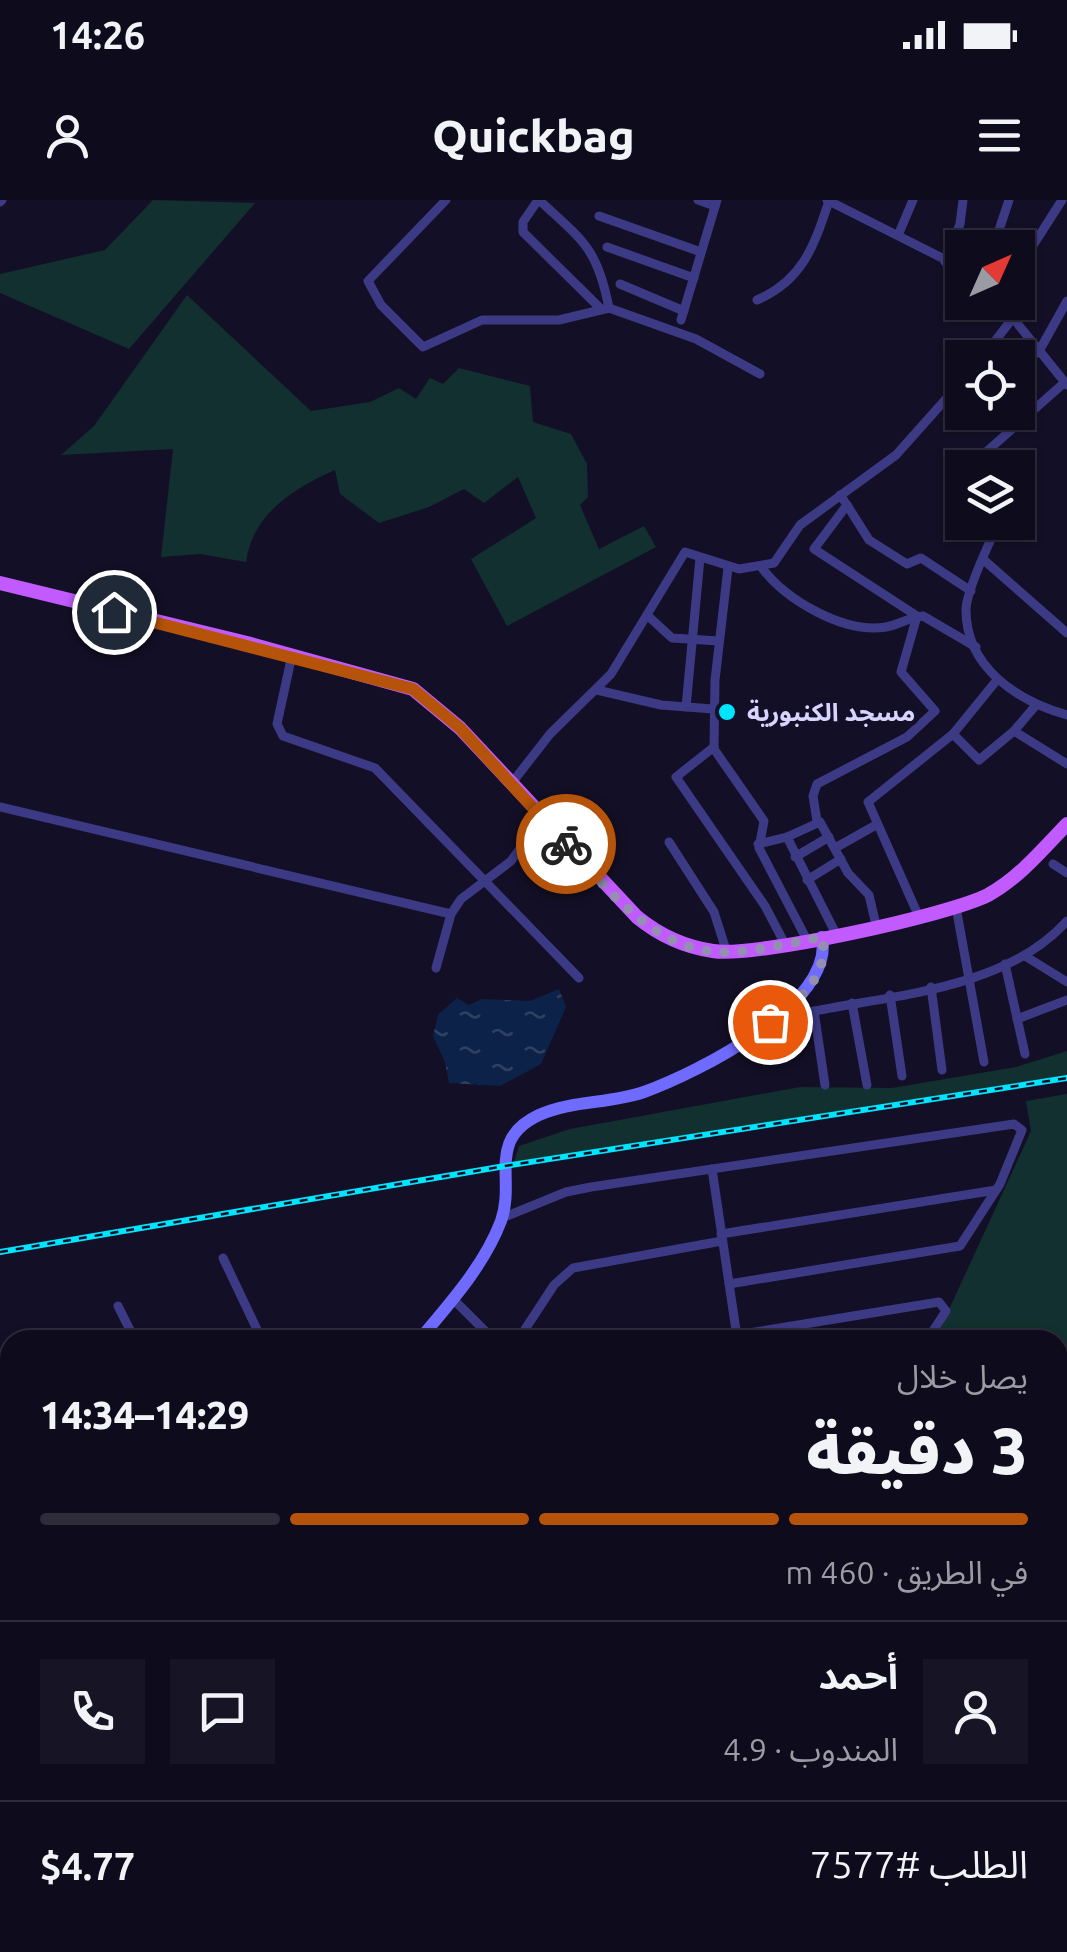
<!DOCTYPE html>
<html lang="ar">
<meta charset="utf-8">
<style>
:root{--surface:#0e0b1c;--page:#171425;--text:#f1f3f6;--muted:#9b9ba3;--line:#2e2b3b;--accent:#b45309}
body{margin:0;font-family:Ubuntu,"Noto Sans Arabic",sans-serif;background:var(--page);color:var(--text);direction:rtl;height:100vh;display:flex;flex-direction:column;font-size:38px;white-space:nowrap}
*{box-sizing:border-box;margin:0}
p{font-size:32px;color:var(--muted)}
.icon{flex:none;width:55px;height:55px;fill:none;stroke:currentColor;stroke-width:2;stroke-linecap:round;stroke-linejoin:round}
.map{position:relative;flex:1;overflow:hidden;direction:ltr}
.drawer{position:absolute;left:0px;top:1130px;width:1068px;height:622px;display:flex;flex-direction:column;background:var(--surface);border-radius:30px 30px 0 0;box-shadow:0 2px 8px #0004,0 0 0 2px var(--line);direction:rtl}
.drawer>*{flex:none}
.needle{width:65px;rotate:45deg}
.fabs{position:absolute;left:945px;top:30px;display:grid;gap:20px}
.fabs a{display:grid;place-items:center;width:90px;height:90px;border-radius:0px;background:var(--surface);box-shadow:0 2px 8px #0004,0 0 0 2px var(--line);font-size:50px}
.pin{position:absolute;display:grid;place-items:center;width:85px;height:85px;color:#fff;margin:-42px;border:5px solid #fff;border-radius:50%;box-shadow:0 2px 10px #0007}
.courier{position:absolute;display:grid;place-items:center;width:100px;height:100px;margin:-50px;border:8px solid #b45309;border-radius:50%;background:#fff;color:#222;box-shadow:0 2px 12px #0007}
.head em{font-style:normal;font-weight:800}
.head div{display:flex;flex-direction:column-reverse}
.head{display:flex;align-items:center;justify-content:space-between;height:170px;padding:0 40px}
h1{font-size:65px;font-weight:800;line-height:75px}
.bar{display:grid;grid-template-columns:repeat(4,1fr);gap:15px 10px;align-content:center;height:120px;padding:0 40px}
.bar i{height:12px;border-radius:8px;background:var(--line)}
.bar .current{background:var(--accent)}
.bar p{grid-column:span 4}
.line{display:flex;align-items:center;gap:25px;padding:0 40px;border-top:2px solid var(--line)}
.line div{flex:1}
.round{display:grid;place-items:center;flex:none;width:105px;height:105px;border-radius:0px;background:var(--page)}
.status{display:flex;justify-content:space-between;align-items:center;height:70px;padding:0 50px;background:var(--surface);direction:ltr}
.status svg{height:28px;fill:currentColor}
header{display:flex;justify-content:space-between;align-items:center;height:130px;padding:0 40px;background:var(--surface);font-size:45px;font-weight:800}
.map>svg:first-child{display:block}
.green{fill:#12302f}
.water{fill:url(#water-ripples)}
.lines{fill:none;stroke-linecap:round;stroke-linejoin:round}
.minor{stroke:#3d3a85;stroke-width:9}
.secondary{stroke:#6f6bff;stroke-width:12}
.primary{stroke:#c25bff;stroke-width:14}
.trunk{stroke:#e055d1;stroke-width:15}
.rail-casing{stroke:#00e5ff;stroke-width:6}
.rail{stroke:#130f26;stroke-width:2.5;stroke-dasharray:8;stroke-linecap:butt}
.done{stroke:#948fb3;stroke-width:10;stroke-dasharray:0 18}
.route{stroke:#b45309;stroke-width:12}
.poi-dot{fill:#00e5ff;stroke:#130f26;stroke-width:4}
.labels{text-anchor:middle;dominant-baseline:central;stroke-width:10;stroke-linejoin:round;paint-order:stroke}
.poi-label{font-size:25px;font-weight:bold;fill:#d9d4ff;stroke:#130f26;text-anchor:start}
</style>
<div class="status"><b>14:26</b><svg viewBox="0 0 49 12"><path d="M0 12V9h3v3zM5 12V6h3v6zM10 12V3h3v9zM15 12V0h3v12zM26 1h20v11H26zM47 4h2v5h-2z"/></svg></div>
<header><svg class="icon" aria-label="menu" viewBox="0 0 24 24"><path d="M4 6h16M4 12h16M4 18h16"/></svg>Quickbag<svg class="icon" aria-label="person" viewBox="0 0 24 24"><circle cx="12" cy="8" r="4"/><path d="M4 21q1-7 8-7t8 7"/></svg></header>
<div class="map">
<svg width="1067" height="1752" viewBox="0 0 1067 1752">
<defs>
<pattern id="water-ripples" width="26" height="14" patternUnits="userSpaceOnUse" patternTransform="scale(2.5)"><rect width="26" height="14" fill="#0c2248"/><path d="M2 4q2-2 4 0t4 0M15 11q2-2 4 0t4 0" fill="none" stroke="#2f4163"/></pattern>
</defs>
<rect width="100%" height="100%" fill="#130f26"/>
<g class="green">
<polygon points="153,0 255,3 129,149 0,93 0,74 105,50"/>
<path d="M187,95L311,211L370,202L399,188L416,199L430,178L443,184L459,168L530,186L533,222L571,234L587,264L588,297L580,305L599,349L644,326L656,347L507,426L471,359L536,318L518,277L484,303L464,289L429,307L379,323L340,294L335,270C293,289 253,313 246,362L200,354L161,357L173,249L61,255L94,226Z"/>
<polygon points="1067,851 1067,875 514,962 519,946 570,929 800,887 892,888 1016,867"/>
<polygon points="1067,894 1067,1163 1058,1171 1058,1140 935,1140 1031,931 1026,901"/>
<polygon points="0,1313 10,1328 10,1426 3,1422 0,1436"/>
<polygon points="1067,1324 1067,1752 588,1752 598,1742 1058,1742 1058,1331"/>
<polygon points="0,1504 10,1511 10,1742 333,1742 337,1752 0,1752"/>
<polygon points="420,1743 484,1743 474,1752 424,1752"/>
</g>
<polygon class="water" points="559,789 566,807 541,864 500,886 449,883 445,862 433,836 438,815 457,798 469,805 482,799 530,801"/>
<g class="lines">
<g class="minor">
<polyline points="446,0 368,81 381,105 423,147 482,120 559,120 609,108 696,139 760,174"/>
<polyline points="538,0 523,22 523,32 601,109"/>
<path d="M539,0C583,41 597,47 609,108"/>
<polyline points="698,0 715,6"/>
<polyline points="827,0 962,68"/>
<polyline points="0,2 2,0"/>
<polyline points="599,16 701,52"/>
<polyline points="899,33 913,0"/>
<polyline points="607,47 694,78"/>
<polyline points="993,48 1009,0"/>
<polyline points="945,62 960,24 963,0"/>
<polyline points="1018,69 1062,0"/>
<polyline points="620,84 684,111"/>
<path d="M757,100C803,80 814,46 829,1"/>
<polyline points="1000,102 1067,185"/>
<polyline points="681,120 717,0"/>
<polyline points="1038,153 1067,101"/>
<polyline points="982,158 1012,119"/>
<polyline points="992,268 985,253 1065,182"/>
<polyline points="1018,296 1018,299"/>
<polyline points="847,305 869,340 907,364 921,358 971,391"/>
<path d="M999,322C990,341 966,391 966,410C966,468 1018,501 1067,515"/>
<polyline points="985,361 1067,433"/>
<polyline points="728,368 715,480 714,549 764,621 759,648 807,740"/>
<path d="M762,368C786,400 844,434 886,427C899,425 909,417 923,416L976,447"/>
<polyline points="647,415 672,438 719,441"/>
<polyline points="292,455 277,524 283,536 375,568 579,778"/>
<polyline points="597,490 661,505 713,509"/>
<polyline points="1036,505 1014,531 1067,564"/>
<polyline points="686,507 700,358"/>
<polyline points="953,534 997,480"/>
<polyline points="714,547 676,577 765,706 785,744"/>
<polyline points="511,584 550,534 611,474 685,352 739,369 774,363 800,325 896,255 962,181"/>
<polyline points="0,607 451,714"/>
<polyline points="817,621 813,596 817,584 907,537 935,511 901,472 917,416 814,349 847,305 840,295"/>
<polyline points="787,637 836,734"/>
<polyline points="669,642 714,712 727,753"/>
<polyline points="758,644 787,637 820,622 848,673 869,695 876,725"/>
<polyline points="835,648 876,625"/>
<polyline points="795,657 829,637"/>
<polyline points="1053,664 1067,673"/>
<polyline points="807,680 841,659"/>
<polyline points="956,707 984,862"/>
<polyline points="919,717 868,602 953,534 979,560 1014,531"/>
<polyline points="1025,756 1067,782"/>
<polyline points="1005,764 1025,854"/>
<polyline points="436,768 451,714 461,699 511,661 542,618"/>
<polyline points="931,787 942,870"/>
<polyline points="890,795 902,876"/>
<polyline points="852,803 867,885"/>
<path d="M786,810L809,812C894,795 1006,789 1067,721"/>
<polyline points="814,811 825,885"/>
<polyline points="1017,819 1067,800"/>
<polyline points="712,969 737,1137"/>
<polyline points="502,1018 566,992 591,987 1014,924 1022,930 1000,984 960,1046 729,1084"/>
<polyline points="721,1034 996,990"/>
<polyline points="223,1058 262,1140"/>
<polyline points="453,1099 494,1140"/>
<polyline points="118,1106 135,1140"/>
<polyline points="737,1135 939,1102 946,1111 927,1140"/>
<polyline points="518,1140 554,1085 573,1068 722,1041"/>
<polyline points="1058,1326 1067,1321"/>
<polyline points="0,1735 10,1721"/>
<polyline points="568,1752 578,1742"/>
</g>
<path class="secondary" d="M419,1140C449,1104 484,1066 501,1021C516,979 486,940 539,915C572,900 610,904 644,892C697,873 835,804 822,737"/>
<path class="primary" d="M0,383L247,443L413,489L460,528L637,717C659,735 685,747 713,751C754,758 949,715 988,695C1019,678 1043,649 1067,624"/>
<g class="trunk">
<polyline points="0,1260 10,1282"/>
<polyline points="367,1742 370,1752"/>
</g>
<g class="rail-casing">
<g id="rail">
<polyline points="0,1052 505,966 1067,878"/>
<polyline points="1058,1222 1067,1213"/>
<polyline points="528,1752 538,1742"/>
</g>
</g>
<use href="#rail" class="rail"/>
</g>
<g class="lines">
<path class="done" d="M566,644C610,691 658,756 730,752C761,751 792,743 822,737C830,777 798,800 770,822"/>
<polyline class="route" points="114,412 413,489 460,528 566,644"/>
</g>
<circle class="poi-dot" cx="727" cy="512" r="10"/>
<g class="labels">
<g class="poi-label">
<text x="747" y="512">مسجد الكنبورية</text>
</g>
</g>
</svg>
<div class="fabs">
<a><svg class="needle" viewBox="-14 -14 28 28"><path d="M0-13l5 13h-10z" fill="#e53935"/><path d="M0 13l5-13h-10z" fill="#9b9ba3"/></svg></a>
<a><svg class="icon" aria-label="locate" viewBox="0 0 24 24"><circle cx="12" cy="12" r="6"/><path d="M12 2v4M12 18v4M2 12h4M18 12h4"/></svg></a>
<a><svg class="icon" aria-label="layers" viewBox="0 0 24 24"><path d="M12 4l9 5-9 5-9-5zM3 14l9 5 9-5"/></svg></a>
</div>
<div class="pin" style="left:770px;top:822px;background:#ea580c"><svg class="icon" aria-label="bag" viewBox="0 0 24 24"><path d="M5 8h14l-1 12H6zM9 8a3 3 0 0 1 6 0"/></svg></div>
<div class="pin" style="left:114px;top:412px;background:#1f2937"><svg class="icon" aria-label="home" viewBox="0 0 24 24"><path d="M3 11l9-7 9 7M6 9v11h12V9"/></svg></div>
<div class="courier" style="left:566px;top:644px"><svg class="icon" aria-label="bike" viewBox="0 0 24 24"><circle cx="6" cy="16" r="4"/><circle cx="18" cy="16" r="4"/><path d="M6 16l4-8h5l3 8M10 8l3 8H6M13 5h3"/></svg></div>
<section class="drawer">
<div class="head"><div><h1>3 دقيقة</h1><p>يصل خلال</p></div><em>14:29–14:34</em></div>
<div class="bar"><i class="current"></i><i class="current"></i><i class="current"></i><i></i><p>في الطريق · 460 m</p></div>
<div class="line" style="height:180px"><a class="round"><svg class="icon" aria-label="person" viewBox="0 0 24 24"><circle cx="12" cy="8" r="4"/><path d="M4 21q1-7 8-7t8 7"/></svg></a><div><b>أحمد</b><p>المندوب · 4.9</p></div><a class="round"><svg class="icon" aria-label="chat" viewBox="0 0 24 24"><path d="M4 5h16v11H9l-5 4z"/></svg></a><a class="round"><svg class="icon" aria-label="phone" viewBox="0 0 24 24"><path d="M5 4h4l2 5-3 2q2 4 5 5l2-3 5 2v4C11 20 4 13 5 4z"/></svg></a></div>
<div class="line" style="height:130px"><div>الطلب #7577</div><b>$4.77</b></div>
</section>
</div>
